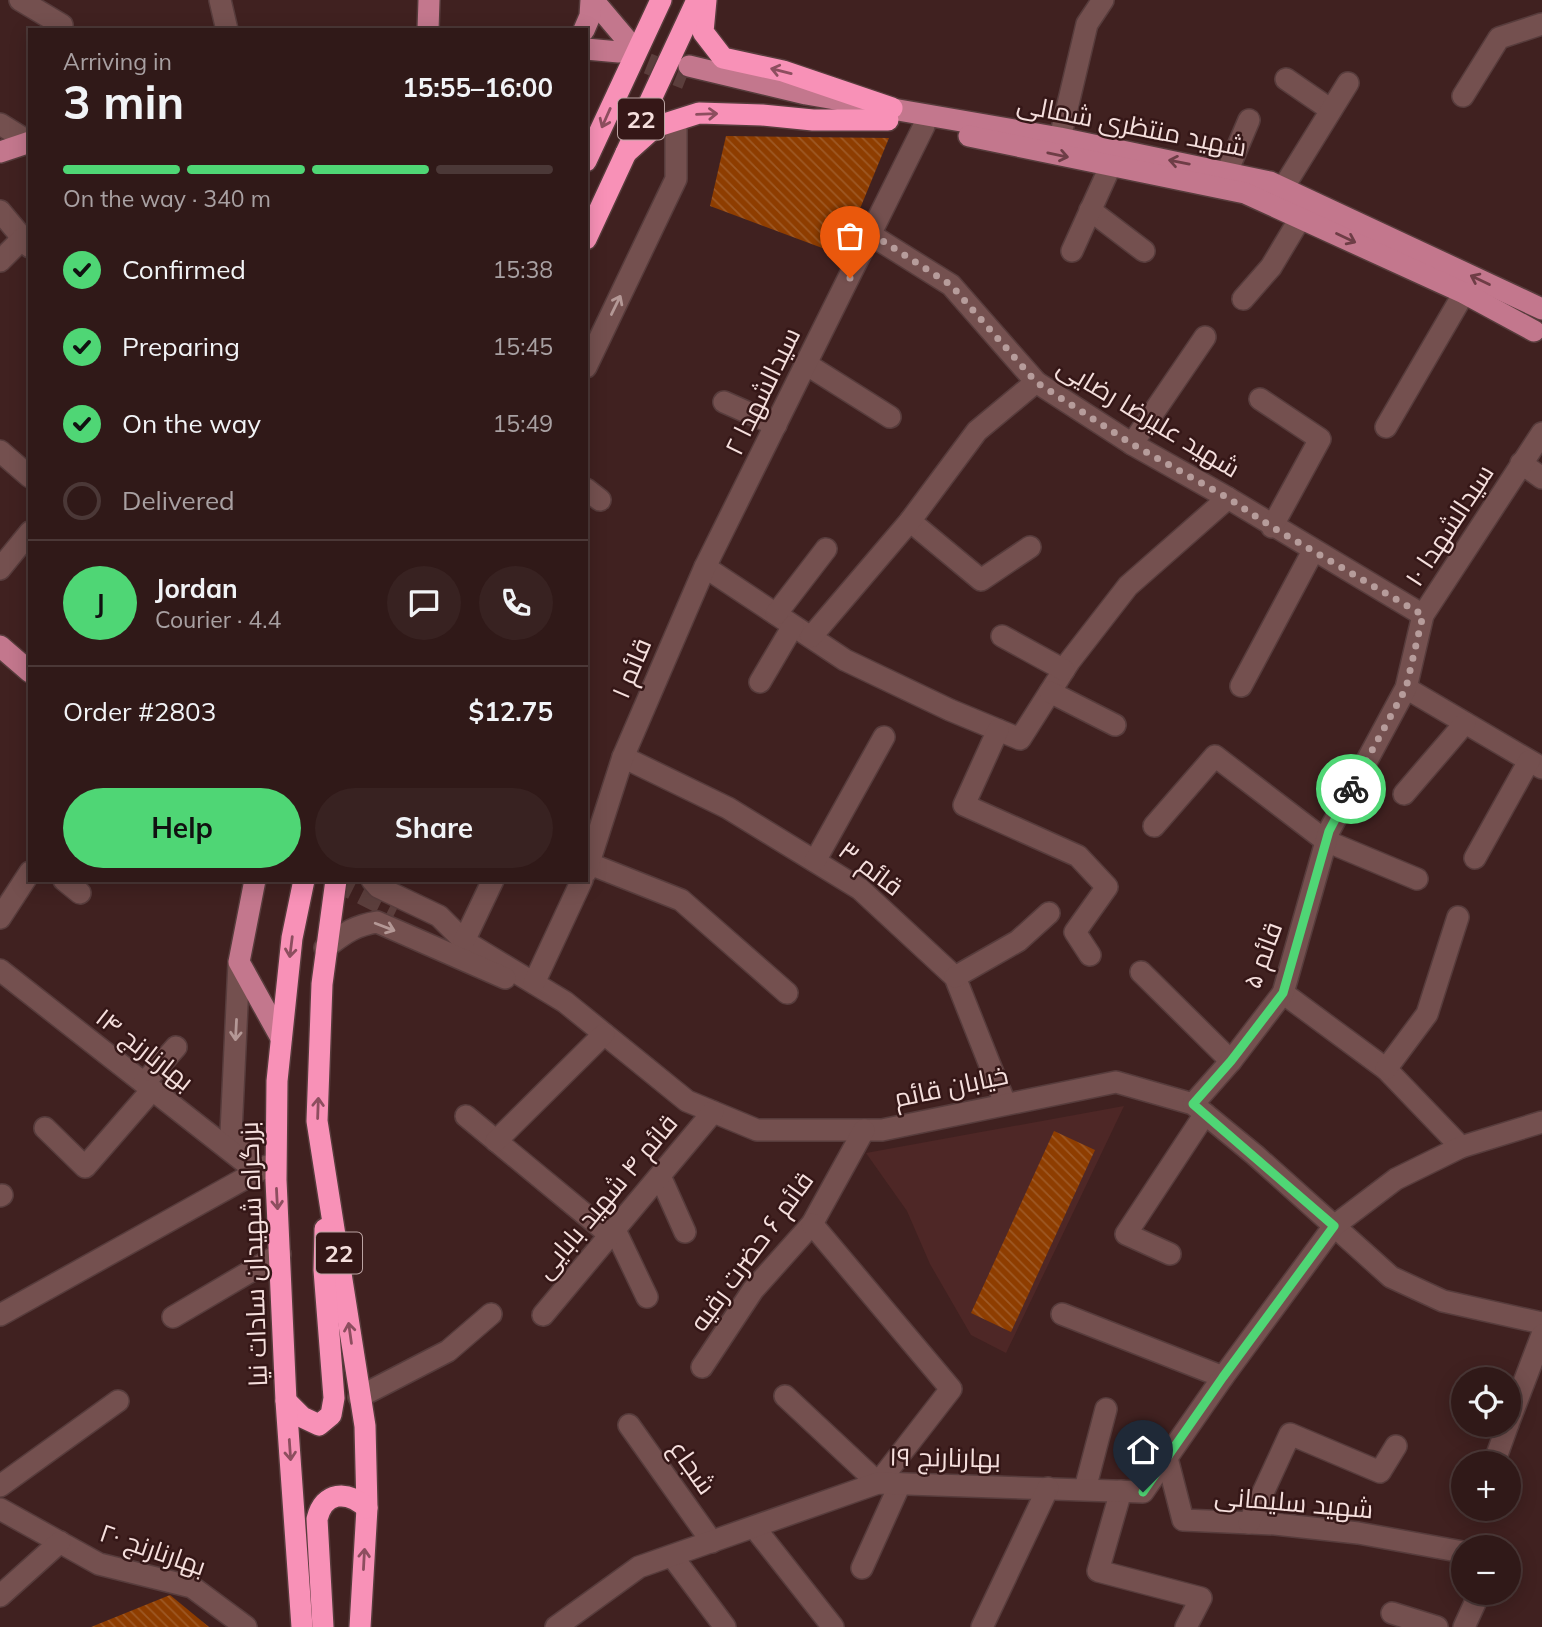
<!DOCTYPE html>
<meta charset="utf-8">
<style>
:root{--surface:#301918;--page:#382221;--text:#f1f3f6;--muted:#a8a0a2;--line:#4b3837;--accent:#4fd675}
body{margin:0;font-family:Mulish,Cairo,sans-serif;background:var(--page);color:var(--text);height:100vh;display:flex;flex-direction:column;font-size:26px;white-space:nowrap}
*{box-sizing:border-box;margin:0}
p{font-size:23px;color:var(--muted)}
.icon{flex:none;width:38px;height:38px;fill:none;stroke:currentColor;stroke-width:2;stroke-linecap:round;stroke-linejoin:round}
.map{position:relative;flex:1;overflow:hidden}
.panel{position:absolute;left:28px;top:28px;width:560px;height:854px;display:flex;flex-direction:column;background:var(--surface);border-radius:0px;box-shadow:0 4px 18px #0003,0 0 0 2px var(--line)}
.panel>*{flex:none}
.buttons{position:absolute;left:1451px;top:1367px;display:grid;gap:14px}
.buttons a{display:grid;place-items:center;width:70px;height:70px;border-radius:50%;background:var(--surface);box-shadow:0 4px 18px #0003,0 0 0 2px var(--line);font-size:35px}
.pin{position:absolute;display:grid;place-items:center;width:60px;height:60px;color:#fff;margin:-72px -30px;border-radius:50% 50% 50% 0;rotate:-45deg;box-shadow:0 0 7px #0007}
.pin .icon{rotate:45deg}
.courier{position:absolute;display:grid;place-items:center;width:70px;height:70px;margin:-35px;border:5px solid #4fd675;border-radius:50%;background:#fff;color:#222;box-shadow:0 2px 9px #0007}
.headline em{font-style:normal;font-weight:700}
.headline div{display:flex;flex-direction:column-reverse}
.headline{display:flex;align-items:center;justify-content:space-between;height:119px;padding:0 35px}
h1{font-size:46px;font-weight:700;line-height:52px}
.bar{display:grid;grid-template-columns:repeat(4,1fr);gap:10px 7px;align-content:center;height:84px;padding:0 35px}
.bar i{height:9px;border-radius:5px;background:var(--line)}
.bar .active{background:var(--accent)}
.bar p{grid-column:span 4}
.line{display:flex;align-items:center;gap:18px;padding:0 35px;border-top:2px solid var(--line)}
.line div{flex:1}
.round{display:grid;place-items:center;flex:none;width:74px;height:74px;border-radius:37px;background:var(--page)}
ol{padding:0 35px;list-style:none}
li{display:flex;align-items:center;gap:21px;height:77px}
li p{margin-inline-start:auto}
li .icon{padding:7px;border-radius:50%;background:var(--accent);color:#111;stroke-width:4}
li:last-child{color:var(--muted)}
li i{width:38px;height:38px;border:4px solid var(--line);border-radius:50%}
.primary-button{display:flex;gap:14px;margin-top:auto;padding:14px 35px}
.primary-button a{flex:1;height:80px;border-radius:42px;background:var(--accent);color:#111;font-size:28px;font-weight:700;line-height:80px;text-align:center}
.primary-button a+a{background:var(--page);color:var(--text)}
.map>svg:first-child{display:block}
.built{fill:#4e2726}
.building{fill:url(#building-back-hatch)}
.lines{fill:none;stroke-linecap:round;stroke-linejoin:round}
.minor-tunnel{stroke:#5b3e3c;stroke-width:21;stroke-dasharray:21 10;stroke-linecap:butt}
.major-tunnel{stroke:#5b3e3c;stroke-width:21;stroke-dasharray:21 10;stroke-linecap:butt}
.minor-casing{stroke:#573c3c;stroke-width:24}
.major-casing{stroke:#573c3c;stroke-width:24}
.highway-casing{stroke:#573c3c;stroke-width:24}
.minor{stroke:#74504f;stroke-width:21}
.major{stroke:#c3778d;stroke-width:21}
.highway{stroke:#f891b7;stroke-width:21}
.oneway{stroke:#8d4e5f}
.oneway2{stroke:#6e3d46}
.oneway3{stroke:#b49896}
.done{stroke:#b69c9b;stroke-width:7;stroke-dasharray:0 12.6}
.route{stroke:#4fd675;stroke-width:9}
.labels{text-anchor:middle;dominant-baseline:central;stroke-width:5;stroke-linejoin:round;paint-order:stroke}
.shield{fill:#351717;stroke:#bba3a2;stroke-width:2}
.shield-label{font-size:24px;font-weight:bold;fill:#f5dfdd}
.street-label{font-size:26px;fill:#f5dfdd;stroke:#351717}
</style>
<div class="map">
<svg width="1542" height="1627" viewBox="0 0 1542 1627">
<defs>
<pattern id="building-back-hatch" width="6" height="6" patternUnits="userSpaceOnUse" patternTransform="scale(1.75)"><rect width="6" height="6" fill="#8e3d00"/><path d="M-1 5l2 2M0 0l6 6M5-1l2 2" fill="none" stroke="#9e5925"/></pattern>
</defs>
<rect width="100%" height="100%" fill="#402120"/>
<polygon class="built" points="1124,1106 1006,1353 971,1335 930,1264 907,1211 866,1153"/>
<g class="building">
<polygon points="726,136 889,138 841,255 710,206"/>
<polygon points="1054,1131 1095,1150 1011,1332 971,1313"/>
<polygon points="170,1595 209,1627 91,1627"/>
</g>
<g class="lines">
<polyline class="minor-tunnel" points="334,880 396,911"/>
<polyline class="major-tunnel" points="619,52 686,79"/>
<g class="minor-casing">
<g id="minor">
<polyline points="20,0 62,25"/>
<polyline points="220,0 227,30"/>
<polyline points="1286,79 1331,110"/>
<polyline points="1463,96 1499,38 1542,24"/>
<polyline points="0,124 29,142"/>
<polyline points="1060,138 1087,24 1103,0"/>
<polyline points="1227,172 1249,120"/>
<polyline points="1283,188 1348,83"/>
<polyline points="1090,210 1144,251"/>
<polyline points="0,211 30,247"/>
<polyline points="871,235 951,285 1036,382 1132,444 1228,498 1423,615"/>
<polyline points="1072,251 1110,167"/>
<polyline points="0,261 23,238"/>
<polyline points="1243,299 1271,267 1301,217"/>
<polyline points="806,364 890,417"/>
<polyline points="586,367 676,179 676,121"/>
<polyline points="1260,399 1320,439 1272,527"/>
<polyline points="724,402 776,425"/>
<polyline points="1386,427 1464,293"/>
<polyline points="1132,444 1205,337"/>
<polyline points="0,451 30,477"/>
<polyline points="1521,463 1542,478"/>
<polyline points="586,489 600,500"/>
<polyline points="910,521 981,580 1030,547"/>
<polyline points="705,567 845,660 950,710 1020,739 1069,662 1128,586 1228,498"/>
<polyline points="0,569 30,532"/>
<polyline points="776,614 826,549"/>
<polyline points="1002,636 1064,670"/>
<polyline points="811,637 910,521 977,431 1036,382"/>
<polyline points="760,682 793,626"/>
<polyline points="1241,686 1313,551"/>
<polyline points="1406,688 1542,768"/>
<polyline points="1050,692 1115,725"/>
<polyline points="998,730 964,805 1078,856 1107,887 1075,932 1090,955"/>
<polyline points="623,757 728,808 860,889 955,977 1005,1103"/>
<polyline points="1404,794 1465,723"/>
<polyline points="1154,826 1215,756 1326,841 1417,879"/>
<polyline points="1475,858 1529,761"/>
<polyline points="815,861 884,737"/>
<polyline points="590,864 681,900 787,993"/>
<polyline points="586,872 623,757 705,567 924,126"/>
<polyline points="64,880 80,893"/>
<polyline points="372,880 378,887 439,916 464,941 565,1002 687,1101 757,1130 882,1130 1116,1082 1193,1104 1255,1155 1391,1277 1443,1301 1542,1323"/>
<polyline points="0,918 30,872"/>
<polyline points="464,941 493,880"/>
<path d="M325,948C344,934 353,926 377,922L505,978"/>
<polyline points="239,962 231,1133 247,1158"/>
<polyline points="0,970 256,1171"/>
<polyline points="1141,972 1231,1061"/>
<polyline points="955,977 1018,941 1049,913"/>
<polyline points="534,983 582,880"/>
<polyline points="1283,993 1386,1069 1461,1147"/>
<polyline points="1386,1069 1427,1014 1458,917"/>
<polyline points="144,1083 176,1047"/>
<polyline points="1193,1104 1231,1061 1283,993 1329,831 1406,688 1423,615 1542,433"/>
<polyline points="466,1116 610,1235"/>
<polyline points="45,1128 85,1167 152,1090"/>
<polyline points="496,1141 604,1034"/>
<polyline points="660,1176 685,1232"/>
<polyline points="0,1196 2,1195"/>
<polyline points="615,1230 647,1297"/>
<polyline points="1170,1254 1126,1234 1205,1114"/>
<polyline points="1062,1314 1223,1377"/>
<polyline points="0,1315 267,1166"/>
<polyline points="543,1315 713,1112"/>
<polyline points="173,1317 280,1254"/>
<polyline points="702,1367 753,1290 812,1224 864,1130"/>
<polyline points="785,1396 878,1483 951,1389 812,1224"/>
<polyline points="359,1397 448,1351 491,1314"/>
<polyline points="1508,1424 1542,1335"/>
<polyline points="629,1425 712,1542"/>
<polyline points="1167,1458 1183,1520 1275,1524 1358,1533 1463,1552"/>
<polyline points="1494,1463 1508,1424"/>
<polyline points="0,1486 118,1401"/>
<polyline points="1085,1489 1106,1409"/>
<polyline points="1121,1491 1098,1571 1201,1598 1186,1627"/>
<polyline points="0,1509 99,1564 192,1587 246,1627"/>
<polyline points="1249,1523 1290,1434 1380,1472 1396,1446"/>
<polyline points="754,1527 833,1627"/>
<polyline points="672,1556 725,1627"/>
<polyline points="862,1568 900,1484"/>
<polyline points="0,1596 60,1542"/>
<polyline points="1392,1613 1437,1627"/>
<polyline points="556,1627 639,1567 878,1483 1143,1492 1223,1377 1334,1226 1396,1179 1461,1147 1542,1122"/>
<polyline points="982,1627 1048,1488"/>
<polyline points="1464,1627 1480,1592"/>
</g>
</g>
<g class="major-casing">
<g id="major">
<polyline points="593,0 626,39"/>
<polyline points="428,30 429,0"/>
<polyline points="584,30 590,16 591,0"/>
<polyline points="586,49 619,52"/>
<polyline points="689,66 806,94 1060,138 1270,182 1542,309"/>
<polyline points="969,136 1245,193 1464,293 1534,331"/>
<polyline points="0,152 30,142"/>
<polyline points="0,646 30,672"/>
<polyline points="255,880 239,962 281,1038"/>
</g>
</g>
<g class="highway-casing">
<g id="highway">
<polyline points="706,0 703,32 723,58 783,71 892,108"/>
<polyline points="626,153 655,127 699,113 762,115 813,120 888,120"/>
<polyline points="586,161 661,0"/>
<polyline points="586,239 697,0"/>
<polyline points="336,880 322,984 317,1121 365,1426 367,1508 360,1627"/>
<polyline points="286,1401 302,1417 319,1425 331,1415 334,1398 324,1270 325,1229"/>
<polyline points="302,1627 286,1401 276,1180 277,1081 292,938 304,880"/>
<path d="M323,1627L317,1519C324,1491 347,1490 367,1508"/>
</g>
</g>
<use href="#minor" class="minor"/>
<use href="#major" class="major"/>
<use href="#highway" class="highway"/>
</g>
<defs><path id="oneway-shaft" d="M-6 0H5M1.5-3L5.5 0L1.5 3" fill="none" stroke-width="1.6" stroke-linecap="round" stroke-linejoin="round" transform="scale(1.75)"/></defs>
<g class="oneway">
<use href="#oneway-shaft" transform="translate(781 71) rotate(-166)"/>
<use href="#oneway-shaft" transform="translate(707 114) rotate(-2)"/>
<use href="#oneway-shaft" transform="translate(606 118) rotate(114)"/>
<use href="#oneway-shaft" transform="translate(291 947) rotate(97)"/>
<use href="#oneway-shaft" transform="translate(318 1108) rotate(-88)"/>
<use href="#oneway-shaft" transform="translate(277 1199) rotate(87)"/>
<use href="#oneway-shaft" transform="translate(350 1333) rotate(-98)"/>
<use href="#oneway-shaft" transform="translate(290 1450) rotate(86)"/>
<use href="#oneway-shaft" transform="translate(364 1559) rotate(-87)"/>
</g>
<g class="oneway2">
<use href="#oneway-shaft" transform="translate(1058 155) rotate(12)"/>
<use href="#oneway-shaft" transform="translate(1179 162) rotate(-169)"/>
<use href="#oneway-shaft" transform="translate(1346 238) rotate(25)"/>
<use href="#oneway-shaft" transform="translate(1480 280) rotate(-154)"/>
</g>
<g class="oneway3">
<use href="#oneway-shaft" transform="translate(616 305) rotate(-64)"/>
<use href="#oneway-shaft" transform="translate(385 927) rotate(21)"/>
<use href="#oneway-shaft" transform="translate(236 1030) rotate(93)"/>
</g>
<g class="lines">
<polyline class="done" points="850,278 872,234 951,285 1036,382 1132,444 1228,498 1272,527 1423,615 1406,688 1351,789"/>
<polyline class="route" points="1143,1492 1223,1377 1334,1226 1193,1104 1231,1061 1283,993 1329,831 1351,789"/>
</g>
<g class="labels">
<g class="shield">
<rect x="618" y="98.5" width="46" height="41" rx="5"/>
<rect x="316" y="1232.5" width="46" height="41" rx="5"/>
</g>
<g class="shield-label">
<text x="641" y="119">22</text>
<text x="339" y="1253">22</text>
</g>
<g class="street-label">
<text transform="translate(1132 125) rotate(11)">شهید منتظری شمالی</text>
<text transform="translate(762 391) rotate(-64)">سیدالشهدا ۲</text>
<text transform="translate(1149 417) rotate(31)">شهید علیرضا رضایی</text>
<text transform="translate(1449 525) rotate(-57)">سیدالشهدا ۱۰</text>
<text transform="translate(631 668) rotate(-67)">قائم ۱</text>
<text transform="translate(871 868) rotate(37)">قائم ۳</text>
<text transform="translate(1262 955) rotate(-70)">قائم ۵</text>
<text transform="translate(145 1049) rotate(38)">بهارنارنج ۱۴</text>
<text transform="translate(951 1086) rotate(-12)">خیابان قائم</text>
<text transform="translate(606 1196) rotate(-50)">قائم ۴ شهید بابایی</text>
<text transform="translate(751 1251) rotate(-54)">قائم ۶ حضرت رقیه</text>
<text transform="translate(253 1254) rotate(-92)">بزرگراه شهیدان سادات نیا</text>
<text transform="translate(945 1457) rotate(1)">بهارنارنج ۱۹</text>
<text transform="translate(693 1467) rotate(55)">شجاع</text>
<text transform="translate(1294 1502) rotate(5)">شهید سلیمانی</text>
<text transform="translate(153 1549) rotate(19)">بهارنارنج ۲۰</text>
</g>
</g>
</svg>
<div class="buttons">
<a><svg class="icon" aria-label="locate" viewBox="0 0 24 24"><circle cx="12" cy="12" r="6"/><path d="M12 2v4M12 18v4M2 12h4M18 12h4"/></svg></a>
<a>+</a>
<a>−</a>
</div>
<div class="pin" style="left:850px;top:278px;background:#ea580c"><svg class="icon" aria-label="bag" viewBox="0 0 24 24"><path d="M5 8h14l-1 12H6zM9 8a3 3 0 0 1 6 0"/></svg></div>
<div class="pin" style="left:1143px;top:1492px;background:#1f2937"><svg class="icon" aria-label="home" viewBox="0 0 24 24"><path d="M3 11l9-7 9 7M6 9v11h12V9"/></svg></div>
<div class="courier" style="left:1351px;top:789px"><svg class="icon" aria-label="bike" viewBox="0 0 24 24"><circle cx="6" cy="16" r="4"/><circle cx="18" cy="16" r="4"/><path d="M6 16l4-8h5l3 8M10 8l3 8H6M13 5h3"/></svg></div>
<section class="panel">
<div class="headline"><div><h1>3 min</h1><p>Arriving in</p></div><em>15:55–16:00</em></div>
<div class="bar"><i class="active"></i><i class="active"></i><i class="active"></i><i></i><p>On the way · 340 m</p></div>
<ol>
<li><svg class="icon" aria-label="check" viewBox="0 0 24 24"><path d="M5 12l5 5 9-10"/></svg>Confirmed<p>15:38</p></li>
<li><svg class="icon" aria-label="check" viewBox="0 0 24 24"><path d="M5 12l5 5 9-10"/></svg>Preparing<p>15:45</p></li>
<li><svg class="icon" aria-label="check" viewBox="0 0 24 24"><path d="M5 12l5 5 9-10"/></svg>On the way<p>15:49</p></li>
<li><i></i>Delivered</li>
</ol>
<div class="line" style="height:126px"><b class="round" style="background:var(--accent);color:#111">J</b><div><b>Jordan</b><p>Courier · 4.4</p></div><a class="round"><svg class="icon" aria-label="chat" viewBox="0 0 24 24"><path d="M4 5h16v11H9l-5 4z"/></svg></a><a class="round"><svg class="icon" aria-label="phone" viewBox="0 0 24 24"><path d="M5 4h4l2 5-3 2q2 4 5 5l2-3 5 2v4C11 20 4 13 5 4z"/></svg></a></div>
<div class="line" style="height:91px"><div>Order #2803</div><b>$12.75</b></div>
<div class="primary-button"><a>Help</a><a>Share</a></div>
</section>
</div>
